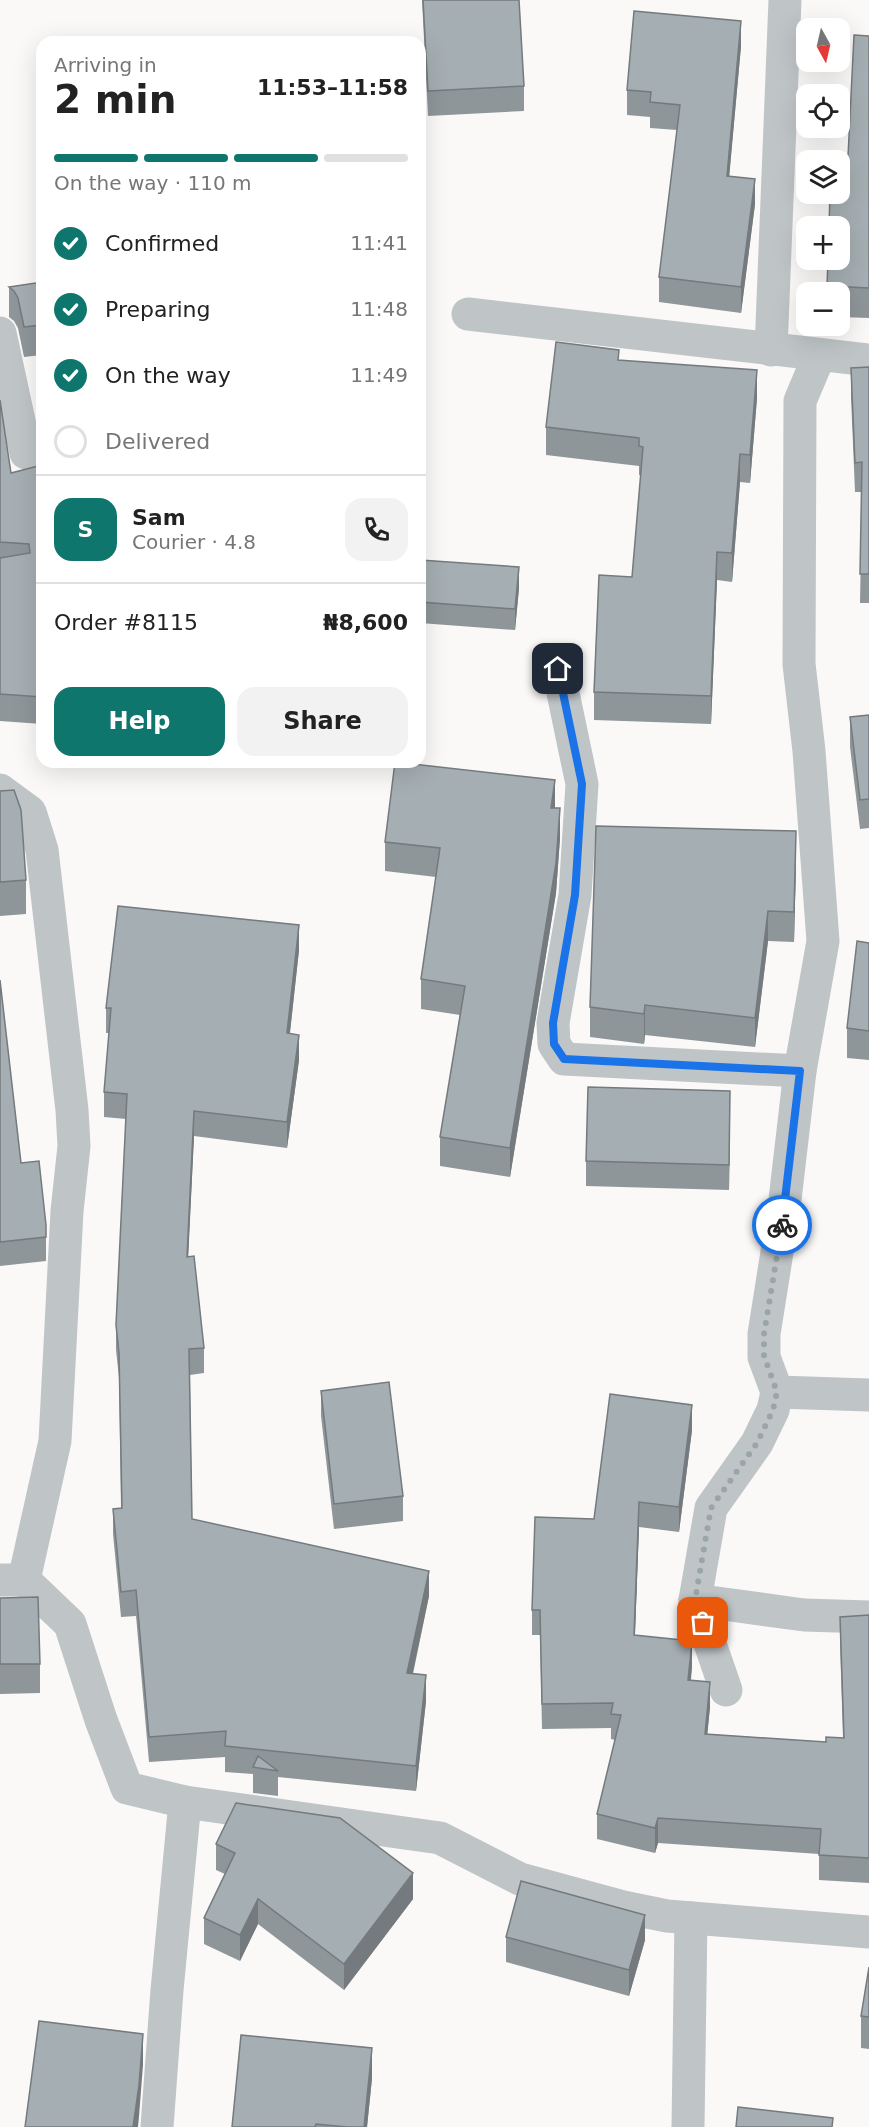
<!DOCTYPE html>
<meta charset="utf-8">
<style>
:root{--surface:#fff;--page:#f2f2f2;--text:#222;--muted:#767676;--line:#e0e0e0;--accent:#0f766e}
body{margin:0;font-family:"DejaVu Sans",sans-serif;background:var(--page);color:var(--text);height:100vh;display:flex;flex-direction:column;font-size:22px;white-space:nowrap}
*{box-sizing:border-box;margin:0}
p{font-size:20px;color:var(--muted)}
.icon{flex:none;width:33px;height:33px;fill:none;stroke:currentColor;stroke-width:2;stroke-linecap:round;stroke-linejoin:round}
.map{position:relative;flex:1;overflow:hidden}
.panel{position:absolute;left:36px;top:36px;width:390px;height:732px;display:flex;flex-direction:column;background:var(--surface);border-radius:18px;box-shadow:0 6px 24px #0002}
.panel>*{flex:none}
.needle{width:39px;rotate:172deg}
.controls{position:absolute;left:796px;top:18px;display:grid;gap:12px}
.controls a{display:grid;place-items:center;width:54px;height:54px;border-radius:12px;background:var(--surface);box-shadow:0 6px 24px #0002;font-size:30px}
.pin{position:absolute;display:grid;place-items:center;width:51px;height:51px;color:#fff;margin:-26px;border-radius:12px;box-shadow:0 3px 9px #0006}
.courier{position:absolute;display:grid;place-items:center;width:60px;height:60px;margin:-30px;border:4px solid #1a73e8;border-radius:50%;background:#fff;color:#222;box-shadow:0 2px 8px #0007}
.summary em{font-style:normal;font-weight:700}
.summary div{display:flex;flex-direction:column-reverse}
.summary{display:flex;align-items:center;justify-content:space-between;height:102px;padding:0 18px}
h1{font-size:39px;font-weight:700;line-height:45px}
.bar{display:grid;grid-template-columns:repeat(4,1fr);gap:9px 6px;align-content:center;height:72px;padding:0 18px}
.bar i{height:8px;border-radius:4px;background:var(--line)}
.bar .current{background:var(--accent)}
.bar p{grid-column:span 4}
.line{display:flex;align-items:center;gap:15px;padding:0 18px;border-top:2px solid var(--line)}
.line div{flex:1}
.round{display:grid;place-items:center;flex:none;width:63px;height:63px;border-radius:18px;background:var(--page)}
ol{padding:0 18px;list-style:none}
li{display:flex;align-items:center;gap:18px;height:66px}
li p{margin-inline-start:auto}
li .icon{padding:6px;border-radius:50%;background:var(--accent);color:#fff;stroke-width:4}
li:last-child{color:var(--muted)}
li i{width:33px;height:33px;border:3px solid var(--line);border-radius:50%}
.cta{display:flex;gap:12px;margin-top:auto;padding:12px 18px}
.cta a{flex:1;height:69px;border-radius:18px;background:var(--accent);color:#fff;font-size:24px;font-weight:700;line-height:69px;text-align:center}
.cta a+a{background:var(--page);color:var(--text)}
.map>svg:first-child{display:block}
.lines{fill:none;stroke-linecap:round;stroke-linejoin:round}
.minor{stroke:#bfc4c7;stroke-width:33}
.wall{fill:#8e9699}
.shaded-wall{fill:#747a7d}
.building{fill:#a5aeb2;stroke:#747a7d;stroke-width:1.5}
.done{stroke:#9aa5a9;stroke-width:6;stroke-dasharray:0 10.8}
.route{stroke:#1a73e8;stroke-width:8}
</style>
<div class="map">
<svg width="869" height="2127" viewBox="0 0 869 2127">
<rect width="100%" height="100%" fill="#faf9f8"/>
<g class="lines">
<g class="minor">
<polyline points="468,314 869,360"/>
<polyline points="0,333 26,453"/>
<polyline points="771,350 785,0"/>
<polyline points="558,669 582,784 575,895 553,1023 554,1044 564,1059 800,1071"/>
<polyline points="0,790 30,812 42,850 72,1110 74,1146 67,1211 55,1441 24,1580"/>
<polyline points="777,1392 869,1395"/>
<polyline points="0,1580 24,1580 70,1624 101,1720 127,1788 185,1802 167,1990 157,2127"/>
<polyline points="695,1600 711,1508 757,1443 773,1410 777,1392 764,1357 764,1334 784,1208 800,1071 823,941 809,751 799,664 800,401 819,356"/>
<polyline points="726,1690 695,1600 804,1615 869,1617"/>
<polyline points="185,1802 440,1838 520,1879 623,1907 667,1916 869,1932"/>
<polyline points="688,2127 691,1918"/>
</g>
</g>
<g class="wall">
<polygon points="422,0 519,0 524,86 524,111 428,116"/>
<polygon points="869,36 869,318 840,317 840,292 827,292 828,260 847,177"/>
<polygon points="741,46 729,176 755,204 741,313 659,302 659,277 677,130 650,128 650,117 627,115 627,90"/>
<polygon points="42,282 42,355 24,357 18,328 14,321 9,317 9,287"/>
<polygon points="619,360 757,398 750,483 740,482 732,582 717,580 711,724 594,720 594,692 632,577 641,475 639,475 639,466 546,455 546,427"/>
<polygon points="869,367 869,603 860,603 862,492 855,492 851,397 851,368"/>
<polygon points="0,400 11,473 42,465 42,724 0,721"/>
<polygon points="420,560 519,588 515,630 420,623"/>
<polygon points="869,715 869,828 860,829 850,747 850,717"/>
<polygon points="0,791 26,880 26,914 0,916"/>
<polygon points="555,808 560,838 556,893 510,1177 440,1166 440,1137 460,1015 421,1009 421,979 436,877 385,871 385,842"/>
<polygon points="796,861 794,942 768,941 755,1047 645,1035 644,1044 590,1037 590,1007"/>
<polygon points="869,943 869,1060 847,1058 847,1028"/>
<polygon points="299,950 290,1033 299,1060 287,1148 194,1136 188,1257 204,1348 204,1373 190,1375 192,1519 429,1596 413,1674 426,1701 416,1791 278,1777 278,1796 253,1793 253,1774 225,1772 225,1757 149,1762 136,1616 121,1617 113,1534 113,1509 121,1508 119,1378 116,1350 116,1325 126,1119 104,1117 104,1092 109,1033 106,1033 106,1008"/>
<polygon points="0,980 21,1163 46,1225 46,1261 0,1266"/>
<polygon points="730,1116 729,1190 586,1186 586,1161"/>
<polygon points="321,1391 403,1496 403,1521 334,1529 321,1416"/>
<polygon points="692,1430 679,1532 639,1527 635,1635 692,1666 691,1680 710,1707 707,1734 826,1742 843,1738 840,1642 840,1617 869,1615 869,1883 819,1880 819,1854 658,1843 655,1853 597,1839 597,1814 615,1740 611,1739 611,1728 542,1729 540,1635 532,1635 532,1610 594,1519"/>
<polygon points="0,1598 40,1664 40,1693 0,1694"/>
<polygon points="216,1844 413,1899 344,1990 258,1924 240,1961 204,1944 204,1918 225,1874 216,1870"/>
<polygon points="506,1937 645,1940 629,1996 506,1962"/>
<polygon points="869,1967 869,2049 861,2048 861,2016"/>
<polygon points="372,2078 367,2127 232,2127"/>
</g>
<g class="shaded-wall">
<polygon points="741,21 741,46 727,201 727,176"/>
<polygon points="755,179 755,204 741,313 741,287"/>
<polygon points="757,370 757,398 750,483 750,455"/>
<polygon points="740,454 740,482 732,582 732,553"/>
<polygon points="717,552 717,580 711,724 711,696"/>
<polygon points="519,567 519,588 515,630 515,609"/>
<polygon points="555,780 555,809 551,808"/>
<polygon points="560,808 560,838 556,893 510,1177 510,1148"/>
<polygon points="796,831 796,861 794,942 794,912"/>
<polygon points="768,911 768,941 755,1047 755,1018"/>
<polygon points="299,925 299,950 287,1058 287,1033"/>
<polygon points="645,1005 645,1035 644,1044 644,1014"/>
<polygon points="299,1035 299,1060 287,1148 287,1122"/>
<polygon points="730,1091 730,1116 729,1190 729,1165"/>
<polygon points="194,1111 194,1136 187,1282 187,1257"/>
<polygon points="692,1405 692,1430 679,1532 679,1507"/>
<polygon points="639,1502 639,1527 634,1660 634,1635"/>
<polygon points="429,1571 429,1596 407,1699 407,1673"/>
<polygon points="692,1641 692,1666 688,1705 688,1680"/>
<polygon points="426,1675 426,1701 416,1791 416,1766"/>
<polygon points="710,1682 710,1707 705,1759 705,1734"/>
<polygon points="658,1818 658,1843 655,1853 655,1828"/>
<polygon points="413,1873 413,1899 344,1990 344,1964"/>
<polygon points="258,1899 258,1924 240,1961 240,1935"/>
<polygon points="645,1915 645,1940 629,1996 629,1970"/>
<polygon points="143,2034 143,2065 139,2116 138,2127 133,2127"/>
<polygon points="372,2048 372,2078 367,2127 364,2127"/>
</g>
<g class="building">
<polygon points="423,0 519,0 524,86 428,91"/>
<polygon points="634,11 741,21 727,176 755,179 741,287 659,277 680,105 650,102 651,92 627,90"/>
<polygon points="854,35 869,36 869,288 827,286 828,260 840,260 840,226 829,226 830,194 840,194 840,177 847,177"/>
<polygon points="42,282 42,325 24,327 18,298 14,291 9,287"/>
<polygon points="556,342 619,350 618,360 757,370 750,455 740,454 732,553 717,552 711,696 594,692 599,575 632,577 643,447 639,446 639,438 546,427"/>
<polygon points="869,367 869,574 860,574 862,462 855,463 851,368"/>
<polygon points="0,400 11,473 42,465 42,697 0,694 0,558 30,553 29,544 0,542"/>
<polygon points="420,560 519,567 515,609 420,602"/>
<polygon points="869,715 869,799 860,800 850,717"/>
<polygon points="395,762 555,780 551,808 560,808 556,863 510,1148 440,1137 465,986 421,979 440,848 385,842"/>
<polygon points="14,790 21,810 26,880 0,882 0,791"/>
<polygon points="596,826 796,831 794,912 768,911 755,1018 645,1005 644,1014 590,1007"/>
<polygon points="118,906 299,925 287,1033 299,1035 287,1122 194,1111 187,1257 194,1256 204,1348 189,1349 192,1519 429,1571 407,1673 426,1675 416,1766 225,1746 226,1731 149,1737 136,1590 121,1592 113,1509 122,1508 119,1353 116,1325 127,1094 104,1092 111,1008 106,1008"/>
<polygon points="857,941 869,943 869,1031 847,1028"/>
<polygon points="0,980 21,1163 39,1161 46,1225 46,1237 0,1242"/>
<polygon points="588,1087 730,1091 729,1165 586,1161"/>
<polygon points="389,1382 403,1496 334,1504 321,1391"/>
<polygon points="610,1394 692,1405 679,1507 639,1502 634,1635 692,1641 688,1680 710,1682 705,1734 826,1742 826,1737 844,1738 840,1617 869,1615 869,1858 819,1855 821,1829 658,1818 655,1828 597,1814 621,1715 611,1714 613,1703 542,1704 540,1610 532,1610 535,1517 594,1519"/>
<polygon points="38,1597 40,1664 0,1664 0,1598"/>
<polygon points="258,1756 278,1771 253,1767"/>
<polygon points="236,1803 340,1818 413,1873 344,1964 258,1899 240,1935 204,1918 235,1853 216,1844"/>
<polygon points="521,1881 645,1915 629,1970 506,1937"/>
<polygon points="869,1967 869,2017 861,2016"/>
<polygon points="39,2021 143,2034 139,2085 133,2127 25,2127"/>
<polygon points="241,2035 372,2048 364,2127 347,2127 316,2124 315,2127 232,2127"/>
<polygon points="738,2107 833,2118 832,2127 736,2127"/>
</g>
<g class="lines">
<polyline class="done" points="703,1623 695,1600 711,1508 757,1443 773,1410 777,1392 764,1356 764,1334 782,1225"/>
<polyline class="route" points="558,669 582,784 575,895 553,1023 554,1044 564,1059 800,1071 782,1225"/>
</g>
</svg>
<div class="controls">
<a><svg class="needle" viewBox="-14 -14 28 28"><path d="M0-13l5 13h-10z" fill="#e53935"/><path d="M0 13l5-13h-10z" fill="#767676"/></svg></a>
<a><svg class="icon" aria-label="locate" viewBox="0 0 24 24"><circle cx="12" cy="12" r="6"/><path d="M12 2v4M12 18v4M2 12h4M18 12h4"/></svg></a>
<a><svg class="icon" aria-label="layers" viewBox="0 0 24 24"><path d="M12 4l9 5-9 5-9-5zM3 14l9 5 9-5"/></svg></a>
<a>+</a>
<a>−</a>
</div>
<div class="pin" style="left:703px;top:1623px;background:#ea580c"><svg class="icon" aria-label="bag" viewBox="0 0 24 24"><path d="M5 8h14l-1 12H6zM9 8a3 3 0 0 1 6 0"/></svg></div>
<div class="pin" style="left:558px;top:669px;background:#1f2937"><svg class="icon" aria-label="home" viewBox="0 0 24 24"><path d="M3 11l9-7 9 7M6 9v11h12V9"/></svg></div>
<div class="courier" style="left:782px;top:1225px"><svg class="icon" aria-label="bike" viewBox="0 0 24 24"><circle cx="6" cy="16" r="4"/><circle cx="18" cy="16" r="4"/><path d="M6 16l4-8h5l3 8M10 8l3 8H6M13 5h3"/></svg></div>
<section class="panel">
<div class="summary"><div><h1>2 min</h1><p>Arriving in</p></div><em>11:53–11:58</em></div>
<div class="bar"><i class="current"></i><i class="current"></i><i class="current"></i><i></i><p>On the way · 110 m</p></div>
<ol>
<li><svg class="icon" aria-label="check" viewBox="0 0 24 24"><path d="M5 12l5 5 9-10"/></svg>Confirmed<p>11:41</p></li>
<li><svg class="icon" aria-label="check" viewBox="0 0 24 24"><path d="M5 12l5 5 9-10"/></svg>Preparing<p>11:48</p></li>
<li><svg class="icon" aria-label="check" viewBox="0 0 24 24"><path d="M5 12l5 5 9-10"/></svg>On the way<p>11:49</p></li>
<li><i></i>Delivered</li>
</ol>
<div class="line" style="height:108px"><b class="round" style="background:var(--accent);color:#fff">S</b><div><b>Sam</b><p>Courier · 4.8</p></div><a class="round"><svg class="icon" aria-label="phone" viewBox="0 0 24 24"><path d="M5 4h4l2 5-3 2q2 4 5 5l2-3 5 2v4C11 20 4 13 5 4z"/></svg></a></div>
<div class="line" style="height:78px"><div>Order #8115</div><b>₦8,600</b></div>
<div class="cta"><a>Help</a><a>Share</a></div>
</section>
</div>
